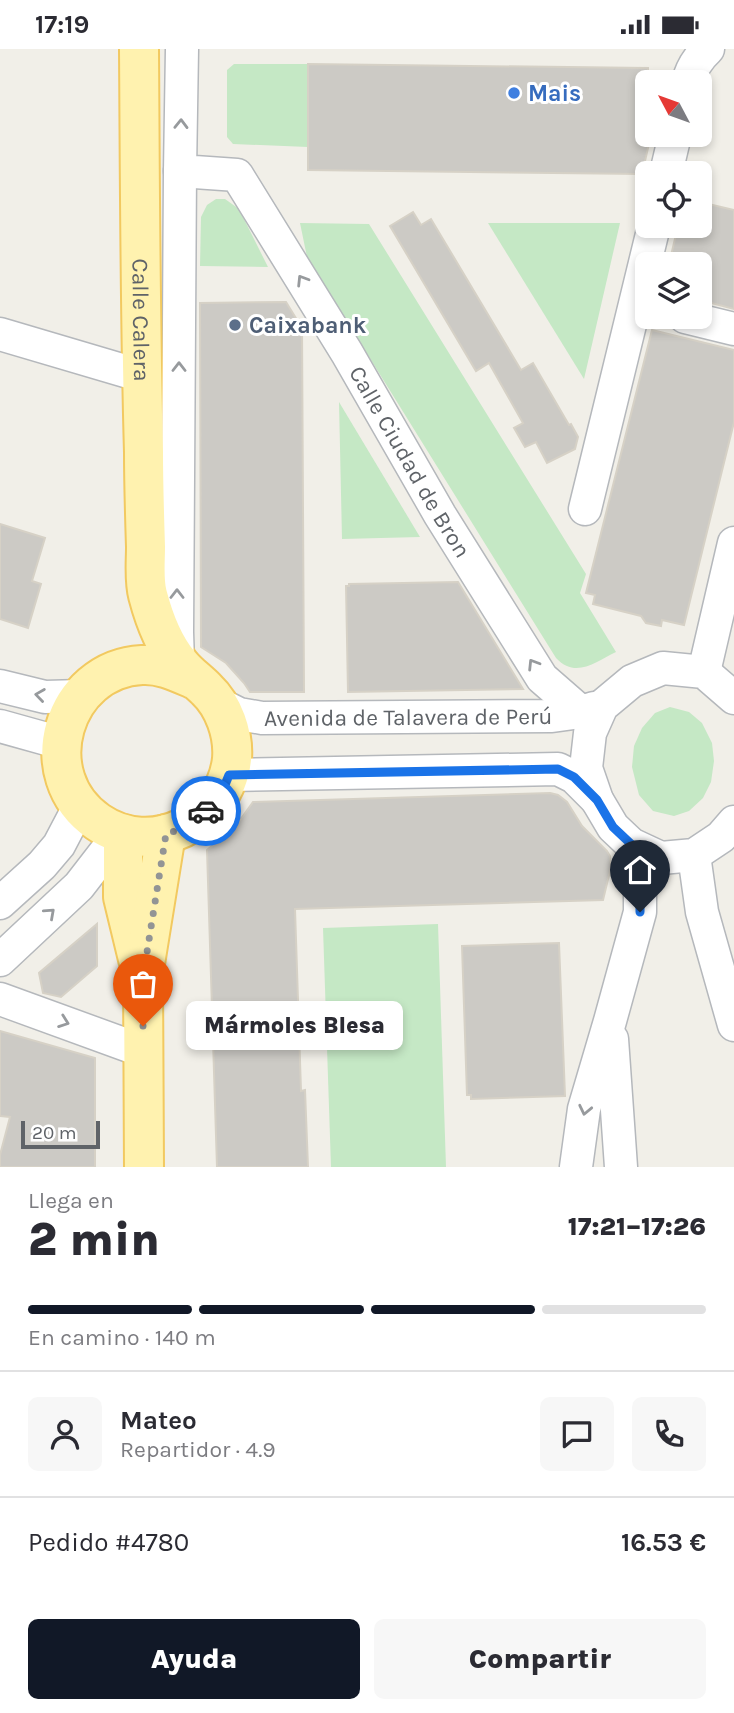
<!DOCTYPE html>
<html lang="es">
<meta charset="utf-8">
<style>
:root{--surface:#fff;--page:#f7f7f7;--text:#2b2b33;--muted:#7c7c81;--line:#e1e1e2;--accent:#111827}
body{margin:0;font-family:Karla,sans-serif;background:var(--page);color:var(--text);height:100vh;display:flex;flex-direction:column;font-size:26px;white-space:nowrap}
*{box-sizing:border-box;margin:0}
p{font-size:23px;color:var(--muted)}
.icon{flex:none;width:38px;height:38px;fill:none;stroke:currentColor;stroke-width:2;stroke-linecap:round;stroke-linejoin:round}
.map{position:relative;height:1118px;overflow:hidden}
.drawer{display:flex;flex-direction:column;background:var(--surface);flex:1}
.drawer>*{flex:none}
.needle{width:46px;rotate:311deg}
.controls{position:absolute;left:635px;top:21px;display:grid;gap:14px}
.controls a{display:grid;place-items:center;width:77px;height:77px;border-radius:10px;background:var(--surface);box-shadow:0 4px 10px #0003;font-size:35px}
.scale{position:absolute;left:21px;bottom:18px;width:79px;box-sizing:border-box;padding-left:7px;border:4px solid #5f6368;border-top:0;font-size:19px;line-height:24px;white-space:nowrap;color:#5f6368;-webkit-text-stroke:5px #fff;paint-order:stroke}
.pin{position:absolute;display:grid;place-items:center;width:60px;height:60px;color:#fff;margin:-72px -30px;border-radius:50% 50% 50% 0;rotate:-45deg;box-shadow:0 0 7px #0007}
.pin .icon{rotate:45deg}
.courier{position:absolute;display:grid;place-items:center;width:70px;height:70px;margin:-35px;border:5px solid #1a73e8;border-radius:50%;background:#fff;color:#222;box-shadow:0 2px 9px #0007}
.bubble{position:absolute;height:49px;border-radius:10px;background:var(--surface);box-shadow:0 4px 10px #0003;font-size:23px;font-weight:800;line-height:49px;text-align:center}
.head em{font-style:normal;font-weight:800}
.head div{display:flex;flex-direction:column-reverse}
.head{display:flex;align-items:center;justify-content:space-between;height:119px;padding:0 28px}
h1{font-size:46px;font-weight:800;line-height:52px}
.bar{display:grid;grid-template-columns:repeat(4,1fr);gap:10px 7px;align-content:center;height:84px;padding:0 28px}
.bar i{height:9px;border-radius:5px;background:var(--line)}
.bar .on{background:var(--accent)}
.bar p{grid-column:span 4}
.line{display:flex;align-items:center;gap:18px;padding:0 28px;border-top:2px solid var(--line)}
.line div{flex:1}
.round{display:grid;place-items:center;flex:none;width:74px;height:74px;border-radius:10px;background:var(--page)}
.action{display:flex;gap:14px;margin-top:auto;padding:14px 28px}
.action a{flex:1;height:80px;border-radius:10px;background:var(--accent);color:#fff;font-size:28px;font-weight:800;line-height:80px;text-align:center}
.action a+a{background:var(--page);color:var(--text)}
.status{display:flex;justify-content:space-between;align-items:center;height:49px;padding:0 35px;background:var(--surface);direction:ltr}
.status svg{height:19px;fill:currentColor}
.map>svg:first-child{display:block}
.green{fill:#c5e8c5}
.building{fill:#cccac5;stroke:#d6d1c6;stroke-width:2}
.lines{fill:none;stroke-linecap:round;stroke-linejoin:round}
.minor-casing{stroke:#b5b8bc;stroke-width:35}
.major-casing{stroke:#f2c960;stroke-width:42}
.minor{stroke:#fff;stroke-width:32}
.major{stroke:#fff2af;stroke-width:38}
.oneway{stroke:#979a9d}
.done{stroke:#929495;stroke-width:7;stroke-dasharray:0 12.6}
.route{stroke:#1a73e8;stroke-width:9}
.shop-dot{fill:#3f7fe0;stroke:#fff;stroke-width:2.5}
.service-dot{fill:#5c6f8a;stroke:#fff;stroke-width:2.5}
.labels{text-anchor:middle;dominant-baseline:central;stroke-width:6;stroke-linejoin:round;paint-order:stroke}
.shop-label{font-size:23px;font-weight:bold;fill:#366cbe;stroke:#fff;text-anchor:start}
.street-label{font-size:23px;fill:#5f6368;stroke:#fff}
.service-label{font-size:23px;font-weight:bold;fill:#4e5e75;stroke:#fff;text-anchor:start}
</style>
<div class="status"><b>17:19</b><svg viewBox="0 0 49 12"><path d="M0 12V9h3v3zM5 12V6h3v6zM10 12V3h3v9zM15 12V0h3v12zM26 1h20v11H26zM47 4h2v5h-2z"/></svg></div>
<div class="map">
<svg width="734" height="1118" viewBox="0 0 734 1118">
<rect width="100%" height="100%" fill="#f1efe8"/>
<g class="green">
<polygon points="234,15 308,15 308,98 233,95 227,88 227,21"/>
<polygon points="216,150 225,150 239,160 268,218 200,217 201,168 207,156"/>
<path d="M300,174L369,175L586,525L580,544L616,603C595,613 576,630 556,609L307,208Z"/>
<polygon points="488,174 620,174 584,330"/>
<polygon points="339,353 420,488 342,490"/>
<polygon points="670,658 689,663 702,674 712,694 714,712 711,733 703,749 689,762 674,767 653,762 639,746 632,718 634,697 642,679 655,664"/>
<polygon points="438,875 446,1118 331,1118 323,879"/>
</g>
<g class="building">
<polygon points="308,15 648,19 648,86 651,86 642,125 308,121"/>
<polygon points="700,153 734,161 734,260 700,251 700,215 669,215 678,177 700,177"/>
<polygon points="413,163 421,176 431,170 521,321 533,314 569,376 571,375 578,388 575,400 547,414 536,393 525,398 514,379 523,374 489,314 476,322 390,177"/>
<polygon points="286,253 302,279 304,643 250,643 244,634 226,614 201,598 200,254"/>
<polygon points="652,281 734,301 734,373 684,576 662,571 661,577 646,574 641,567 593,555 595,546 586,544"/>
<polygon points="0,475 45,489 32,532 41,535 28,579 0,570"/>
<polygon points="458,533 523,640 348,643 346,537 349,537 349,535"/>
<polygon points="550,744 558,746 567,753 582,777 607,802 610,807 611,818 603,851 295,860 301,1042 305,1041 308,1118 217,1118 207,801 235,778 253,753"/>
<polygon points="97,875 97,917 61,948 43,944 39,924"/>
<polygon points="559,894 565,1047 471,1050 471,1046 467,1046 462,897"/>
<polygon points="0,982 95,1009 95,1118 0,1118 0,1106 10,1068 0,1067"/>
</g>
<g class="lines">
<g class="minor-casing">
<g id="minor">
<path id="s1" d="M182,0L180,122L237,126L347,304L440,466L542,629L581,663"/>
<path d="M688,33C691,21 698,9 708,0"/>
<polyline points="666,124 675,86"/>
<polyline points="685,268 734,280"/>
<polyline points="0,285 142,327"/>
<polyline points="585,460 654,177"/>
<polyline points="178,614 177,583 180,122"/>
<polyline points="704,623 734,494"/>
<polyline points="0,637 45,648 81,647"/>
<polyline points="734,649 704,623 663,619 632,632 602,657 590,684 586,719 597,751 613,778 631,795 661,809 694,806 721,788 734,773"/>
<path id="s2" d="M217,654L239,665L262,669L552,667L581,663L594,659"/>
<polyline points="0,677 61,694"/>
<polyline points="228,726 558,720 574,728 597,751"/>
<polyline points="694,806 702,863 734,976"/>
<polyline points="0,854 42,816 59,796 80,756"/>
<polyline points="0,911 79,837 120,784"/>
<polyline points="0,950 143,1002"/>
<polyline points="612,990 621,1118"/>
<polyline points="576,1118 584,1060 610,972 640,863 640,832 631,795"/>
</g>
</g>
<g class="major-casing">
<g id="major">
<path id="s3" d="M139,0C140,134 140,269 144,403C144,435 145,467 146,498C146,513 144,531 148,546C154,569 164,596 180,615C188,625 197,631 206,640C224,657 234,685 232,710C225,773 152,810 98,773C31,727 62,620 142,616C161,615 177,623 193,630"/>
<polyline points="123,785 123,848 138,910"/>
<polyline points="144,1118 143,927 166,785"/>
</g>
</g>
<use href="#minor" class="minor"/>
<use href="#major" class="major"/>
</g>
<defs><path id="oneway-chevron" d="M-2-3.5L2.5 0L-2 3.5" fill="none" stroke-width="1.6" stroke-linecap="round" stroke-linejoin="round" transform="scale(1.75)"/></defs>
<g class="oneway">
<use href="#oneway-chevron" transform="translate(181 75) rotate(-89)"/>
<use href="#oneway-chevron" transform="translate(302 231) rotate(-122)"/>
<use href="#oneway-chevron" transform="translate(179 318) rotate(-90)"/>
<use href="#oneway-chevron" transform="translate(177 545) rotate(-90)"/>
<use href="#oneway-chevron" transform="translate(533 615) rotate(-122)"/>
<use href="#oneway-chevron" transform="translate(40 646) rotate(-172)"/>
<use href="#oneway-chevron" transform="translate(50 864) rotate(-42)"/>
<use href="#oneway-chevron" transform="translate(64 973) rotate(20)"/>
<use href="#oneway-chevron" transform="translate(585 1061) rotate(102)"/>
</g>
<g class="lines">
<path class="done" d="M143,977V928L166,785C182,780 194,774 206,762"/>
<polyline class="route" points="206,762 222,743 229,726 558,720 574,728 597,751 613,778 631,795 640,832 640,863"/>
</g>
<circle class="shop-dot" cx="514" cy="44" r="7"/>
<circle class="service-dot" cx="235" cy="276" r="7"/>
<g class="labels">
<g class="shop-label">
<text x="528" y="44">Mais</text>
</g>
<g class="street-label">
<text stroke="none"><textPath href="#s3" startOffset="271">Calle Calera</textPath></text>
<text stroke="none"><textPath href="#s1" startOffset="514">Calle Ciudad de Bron</textPath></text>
<text stroke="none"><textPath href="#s2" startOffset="194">Avenida de Talavera de Perú</textPath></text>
</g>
<g class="service-label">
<text x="249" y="276">Caixabank</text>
</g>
</g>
</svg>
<div class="controls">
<a><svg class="needle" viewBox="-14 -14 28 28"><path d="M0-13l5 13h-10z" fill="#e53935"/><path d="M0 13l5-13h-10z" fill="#7c7c81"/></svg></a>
<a><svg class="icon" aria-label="locate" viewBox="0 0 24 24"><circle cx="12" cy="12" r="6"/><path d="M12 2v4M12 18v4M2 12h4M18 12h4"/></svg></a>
<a><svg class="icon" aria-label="layers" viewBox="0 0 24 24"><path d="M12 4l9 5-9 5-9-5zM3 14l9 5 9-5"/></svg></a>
</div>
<div class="scale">20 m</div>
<div class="pin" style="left:143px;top:977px;background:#ea580c"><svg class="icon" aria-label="bag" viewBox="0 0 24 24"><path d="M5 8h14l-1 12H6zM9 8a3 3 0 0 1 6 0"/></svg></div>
<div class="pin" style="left:640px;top:863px;background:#1f2937"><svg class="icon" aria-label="home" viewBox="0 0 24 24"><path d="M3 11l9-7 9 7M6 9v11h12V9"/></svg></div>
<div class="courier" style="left:206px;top:762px"><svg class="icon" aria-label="car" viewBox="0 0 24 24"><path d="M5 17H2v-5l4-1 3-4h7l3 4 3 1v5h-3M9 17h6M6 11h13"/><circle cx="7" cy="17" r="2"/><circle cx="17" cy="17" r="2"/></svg></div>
<div class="bubble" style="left:186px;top:952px;width:217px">Mármoles Blesa</div>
</div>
<section class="drawer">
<div class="head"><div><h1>2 min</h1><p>Llega en</p></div><em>17:21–17:26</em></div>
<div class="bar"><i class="on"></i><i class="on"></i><i class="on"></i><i></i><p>En camino · 140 m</p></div>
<div class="line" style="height:126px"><a class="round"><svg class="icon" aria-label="person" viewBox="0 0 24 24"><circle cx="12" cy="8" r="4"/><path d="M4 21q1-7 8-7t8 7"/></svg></a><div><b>Mateo</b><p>Repartidor · 4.9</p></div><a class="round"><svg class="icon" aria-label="chat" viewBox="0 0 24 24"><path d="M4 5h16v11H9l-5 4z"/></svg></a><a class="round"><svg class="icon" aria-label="phone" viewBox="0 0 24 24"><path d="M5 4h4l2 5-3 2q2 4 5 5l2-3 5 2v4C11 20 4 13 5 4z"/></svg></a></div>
<div class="line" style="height:91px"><div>Pedido #4780</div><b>16.53 €</b></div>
<div class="action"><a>Ayuda</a><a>Compartir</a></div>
</section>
